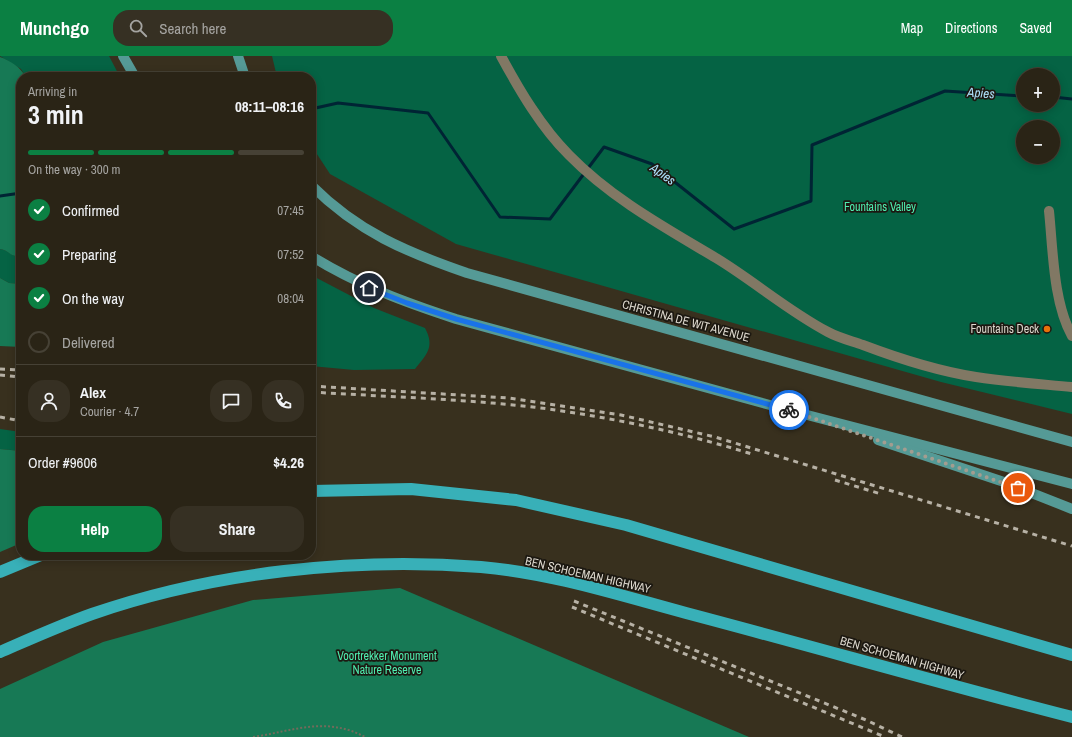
<!DOCTYPE html>
<meta charset="utf-8">
<style>
:root{--surface:#2a2416;--page:#363023;--text:#f1f3f6;--muted:#a5a4a1;--line:#464135;--accent:#0b8043}
body{margin:0;font-family:"Archivo Narrow",sans-serif;background:var(--page);color:var(--text);height:100vh;display:flex;flex-direction:column;font-size:15px;white-space:nowrap}
*{box-sizing:border-box;margin:0}
p{font-size:13px;color:var(--muted)}
.icon{flex:none;width:22px;height:22px;fill:none;stroke:currentColor;stroke-width:2;stroke-linecap:round;stroke-linejoin:round}
.map{position:relative;flex:1;overflow:hidden}
.sheet{position:absolute;left:16px;top:16px;width:300px;height:488px;display:flex;flex-direction:column;background:var(--surface);border-radius:16px;box-shadow:0 2px 10px #0003,0 0 0 1px var(--line)}
.sheet>*{flex:none}
.tools{position:absolute;left:1016px;top:12px;display:grid;gap:8px}
.tools a{display:grid;place-items:center;width:44px;height:44px;border-radius:50%;background:var(--surface);box-shadow:0 2px 10px #0003,0 0 0 1px var(--line);font-size:20px}
.pin{position:absolute;display:grid;place-items:center;width:34px;height:34px;color:#fff;margin:-17px;border:2px solid #fff;border-radius:50%;box-shadow:0 1px 4px #0007}
.courier{position:absolute;display:grid;place-items:center;width:40px;height:40px;margin:-20px;border:3px solid #1a73e8;border-radius:50%;background:#fff;color:#222;box-shadow:0 1px 5px #0007}
.summary em{font-style:normal;font-weight:700}
.summary div{display:flex;flex-direction:column-reverse}
.summary{display:flex;align-items:center;justify-content:space-between;height:68px;padding:0 12px}
h1{font-size:26px;font-weight:700;line-height:30px}
.bar{display:grid;grid-template-columns:repeat(4,1fr);gap:6px 4px;align-content:center;height:48px;padding:0 12px}
.bar i{height:5px;border-radius:3px;background:var(--line)}
.bar .on{background:var(--accent)}
.bar p{grid-column:span 4}
.line{display:flex;align-items:center;gap:10px;padding:0 12px;border-top:1px solid var(--line)}
.line div{flex:1}
.round{display:grid;place-items:center;flex:none;width:42px;height:42px;border-radius:16px;background:var(--page)}
ol{padding:0 12px;list-style:none}
li{display:flex;align-items:center;gap:12px;height:44px}
li p{margin-inline-start:auto}
li .icon{padding:4px;border-radius:50%;background:var(--accent);color:#fff;stroke-width:4}
li:last-child{color:var(--muted)}
li i{width:22px;height:22px;border:2px solid var(--line);border-radius:50%}
.action{display:flex;gap:8px;margin-top:auto;padding:8px 12px}
.action a{flex:1;height:46px;border-radius:16px;background:var(--accent);color:#fff;font-size:16px;font-weight:700;line-height:46px;text-align:center}
.action a+a{background:var(--page);color:var(--text)}
header{display:flex;align-items:center;gap:24px;box-sizing:border-box;height:56px;padding:0 20px;background:var(--accent);color:#fff}
header strong{font-size:19px}
nav{display:flex;gap:22px;margin-inline-start:auto;font-size:14px}
.search{width:280px;height:36px;background:var(--page);display:flex;align-items:center;gap:10px;box-sizing:border-box;padding:0 14px;border-radius:16px;color:var(--muted);font-size:15px}
.map>svg:first-child{display:block}
.green{fill:#056344;fill-rule:evenodd}
.forest{fill:#177955}
.lines{fill:none;stroke-linecap:round;stroke-linejoin:round}
.stream{stroke:#002434;stroke-width:3}
.path{stroke:#726b5b;stroke-width:2;stroke-dasharray:2 2;stroke-linecap:butt}
.minor{stroke:#817864;stroke-width:10}
.major{stroke:#559a96;stroke-width:10}
.highway{stroke:#38b0b8;stroke-width:12}
.rail{stroke:#b7b1a5;stroke-width:3;stroke-dasharray:5 5;stroke-linecap:butt}
.done{stroke:#a39d90;stroke-width:4;stroke-dasharray:0 7.2}
.route{stroke:#1a73e8;stroke-width:5}
.food-dot{fill:#e8710a;stroke:#1c1811;stroke-width:1.5}
.labels{text-anchor:middle;dominant-baseline:central;stroke-width:3.5;stroke-linejoin:round;paint-order:stroke}
.park-label{font-size:12px;fill:#4fedaf;stroke:#1c1811}
.street-label{font-size:12px;fill:#ddd8ce;stroke:#1c1811}
.poi-label{font-size:12px;fill:#ddd8ce;stroke:#1c1811;text-anchor:end}
.water-label{font-size:13px;font-style:italic;fill:#ade0fa;stroke:#1c1811}
</style>
<header>
<strong>Munchgo</strong>
<div class="search"><svg class="icon" aria-label="search" viewBox="0 0 24 24"><circle cx="10" cy="10" r="6"/><path d="M15 15l6 6"/></svg>Search here</div>
<nav><a>Map</a><a>Directions</a><a>Saved</a></nav>
</header>
<div class="map">
<svg width="1072" height="681" viewBox="0 0 1072 681">
<rect width="100%" height="100%" fill="#38301e"/>
<g class="green">
<polygon points="0,0 109,0 120,21 26,21 21,13"/>
<path d="M272,0H1072V358L941,326L456,188L330,118L311,89V21H277ZM1023,19H1053V49H1023ZM1023,71H1053V101H1023Z"/>
<path d="M0,193C9,194 9,200 21,201V228L9,227L0,222Z"/>
<path d="M311,219L374,252L425,272C435,291 427,298 415,313L354,314L311,310Z"/>
<polygon points="0,373 21,376 21,395 0,393"/>
</g>
<g class="forest">
<path d="M0,1C11,5 20,11 26,21H21V201C8,200 9,194 0,193Z"/>
<polygon points="0,222 9,227 21,228 21,291 0,290"/>
<polygon points="0,393 21,395 21,487 0,496"/>
<polygon points="400,532 749,681 0,681 0,633 103,586 253,544"/>
</g>
<g class="lines">
<g class="stream">
<polyline points="1053,41 1072,43"/>
<polyline points="311,53 338,47 428,57 500,161 550,163 604,91 652,108 734,173 811,145 812,89 945,35 1023,40"/>
<polyline points="0,140 21,137"/>
</g>
<path class="path" d="M253,681C293,675 326,660 365,681"/>
<g class="minor">
<path d="M501,0C520,35 541,71 569,99C611,142 664,171 716,202C754,225 788,255 828,276C839,282 852,285 863,289C900,303 937,315 976,321C1008,326 1040,328 1072,331"/>
<path d="M1049,155C1053,193 1053,246 1072,280"/>
</g>
<g class="major">
<polyline points="123,0 135,21"/>
<polyline points="238,0 245,21"/>
<path d="M311,129C358,176 406,196 467,217L1072,386"/>
<path d="M311,200C358,229 404,246 456,263L788,354L1072,428"/>
<polyline points="878,384 1004,426 1072,453"/>
</g>
<g class="highway">
<polyline points="311,435 411,433 516,444 626,469 1072,599"/>
<polyline points="0,516 41,499"/>
<path d="M0,596C30,583 61,569 92,558C213,516 354,501 481,511C551,517 619,539 686,557C815,591 943,628 1072,661"/>
</g>
<g class="rail">
<polyline points="0,313 21,314"/>
<polyline points="0,319 21,321"/>
<polyline points="311,330 509,342 621,359 715,381 1072,490"/>
<path d="M311,336C390,341 470,343 549,353C619,363 688,378 755,399"/>
<polyline points="0,361 21,365"/>
<polyline points="835,424 881,438"/>
<polyline points="574,545 866,664 902,681"/>
<polyline points="572,551 885,681"/>
</g>
</g>
<g class="lines">
<polyline class="done" points="789,354 1018,432"/>
<polyline class="route" points="369,232 407,247 456,263 789,354"/>
</g>
<circle class="food-dot" cx="1047" cy="273" r="4"/>
<g class="labels">
<g class="park-label">
<text x="880" y="151">Fountains Valley</text>
<text x="387" y="600">Voortrekker Monument<tspan x="387" dy="14">Nature Reserve</tspan></text>
</g>
<g class="street-label">
<text transform="translate(686 265) rotate(15)">CHRISTINA DE WIT AVENUE</text>
<text transform="translate(588 519) rotate(13)">BEN SCHOEMAN HIGHWAY</text>
<text transform="translate(902 602) rotate(16)">BEN SCHOEMAN HIGHWAY</text>
</g>
<g class="poi-label">
<text x="1039" y="273">Fountains Deck</text>
</g>
<g class="water-label">
<text transform="translate(981 37) rotate(4)">Apies</text>
<text transform="translate(663 118) rotate(36)">Apies</text>
</g>
</g>
</svg>
<div class="tools">
<a>+</a>
<a>−</a>
</div>
<div class="pin" style="left:1018px;top:432px;background:#ea580c"><svg class="icon" aria-label="bag" viewBox="0 0 24 24"><path d="M5 8h14l-1 12H6zM9 8a3 3 0 0 1 6 0"/></svg></div>
<div class="pin" style="left:369px;top:232px;background:#1f2937"><svg class="icon" aria-label="home" viewBox="0 0 24 24"><path d="M3 11l9-7 9 7M6 9v11h12V9"/></svg></div>
<div class="courier" style="left:789px;top:354px"><svg class="icon" aria-label="bike" viewBox="0 0 24 24"><circle cx="6" cy="16" r="4"/><circle cx="18" cy="16" r="4"/><path d="M6 16l4-8h5l3 8M10 8l3 8H6M13 5h3"/></svg></div>
<section class="sheet">
<div class="summary"><div><h1>3 min</h1><p>Arriving in</p></div><em>08:11–08:16</em></div>
<div class="bar"><i class="on"></i><i class="on"></i><i class="on"></i><i></i><p>On the way · 300 m</p></div>
<ol>
<li><svg class="icon" aria-label="check" viewBox="0 0 24 24"><path d="M5 12l5 5 9-10"/></svg>Confirmed<p>07:45</p></li>
<li><svg class="icon" aria-label="check" viewBox="0 0 24 24"><path d="M5 12l5 5 9-10"/></svg>Preparing<p>07:52</p></li>
<li><svg class="icon" aria-label="check" viewBox="0 0 24 24"><path d="M5 12l5 5 9-10"/></svg>On the way<p>08:04</p></li>
<li><i></i>Delivered</li>
</ol>
<div class="line" style="height:72px"><a class="round"><svg class="icon" aria-label="person" viewBox="0 0 24 24"><circle cx="12" cy="8" r="4"/><path d="M4 21q1-7 8-7t8 7"/></svg></a><div><b>Alex</b><p>Courier · 4.7</p></div><a class="round"><svg class="icon" aria-label="chat" viewBox="0 0 24 24"><path d="M4 5h16v11H9l-5 4z"/></svg></a><a class="round"><svg class="icon" aria-label="phone" viewBox="0 0 24 24"><path d="M5 4h4l2 5-3 2q2 4 5 5l2-3 5 2v4C11 20 4 13 5 4z"/></svg></a></div>
<div class="line" style="height:52px"><div>Order #9606</div><b>$4.26</b></div>
<div class="action"><a>Help</a><a>Share</a></div>
</section>
</div>
